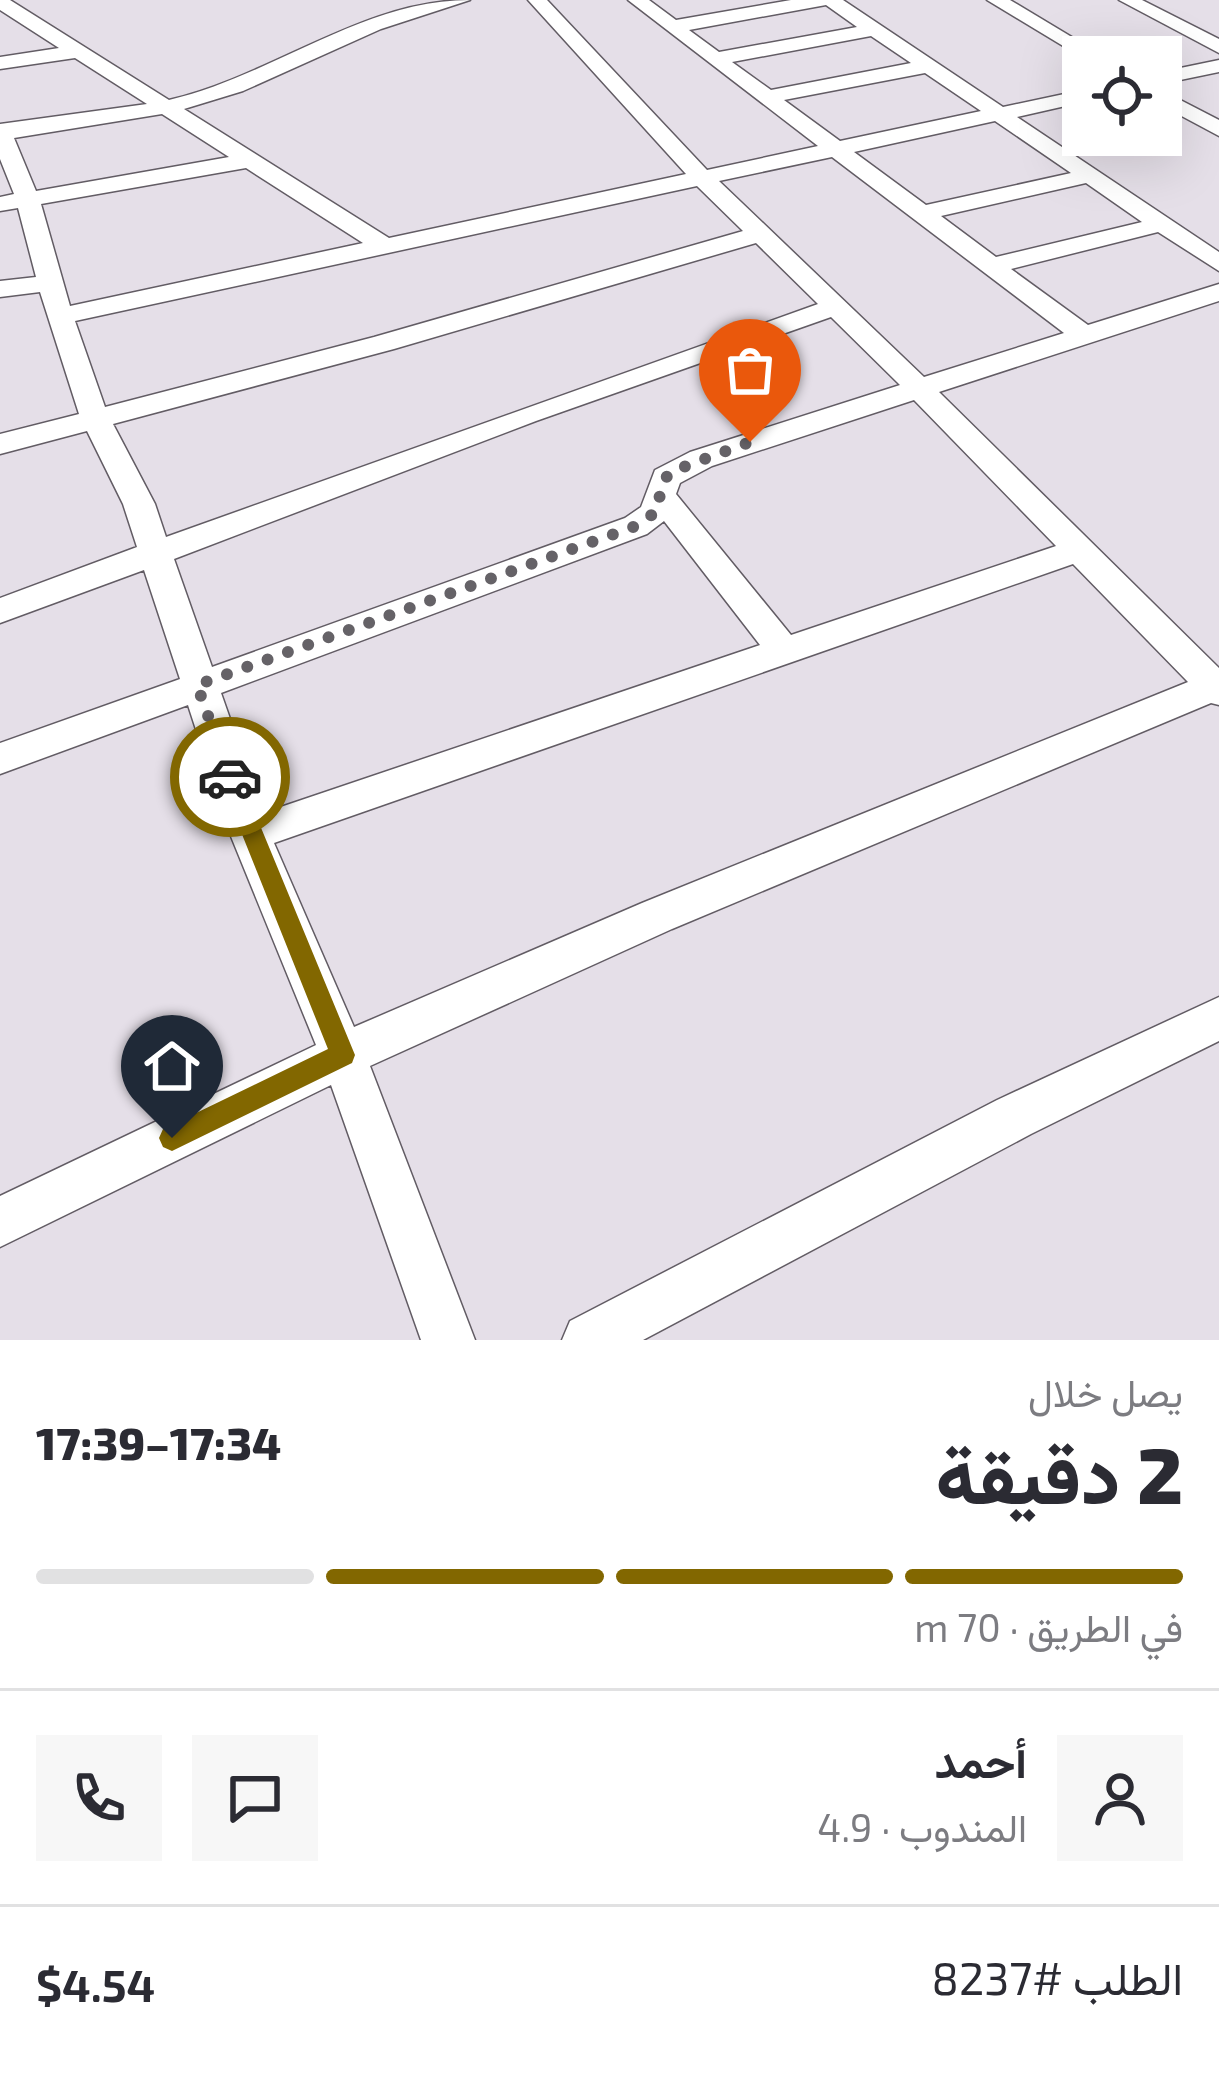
<!DOCTYPE html>
<html lang="ar">
<meta charset="utf-8">
<style>
:root{--surface:#fff;--page:#f7f7f7;--text:#2b2b33;--muted:#7c7c81;--line:#e1e1e2;--accent:#826700}
body{margin:0;font-family:"Exo 2",Vazirmatn,sans-serif;background:var(--page);color:var(--text);direction:rtl;height:100vh;display:flex;flex-direction:column;font-size:45px;white-space:nowrap}
*{box-sizing:border-box;margin:0}
p{font-size:39px;color:var(--muted)}
.icon{flex:none;width:66px;height:66px;fill:none;stroke:currentColor;stroke-width:2;stroke-linecap:round;stroke-linejoin:round}
.map{position:relative;height:1340px;overflow:hidden;direction:ltr}
.sheet{display:flex;flex-direction:column;background:var(--surface);flex:1}
.sheet>*{flex:none}
.tools{position:absolute;left:1062px;top:36px;display:grid;gap:24px}
.tools a{display:grid;place-items:center;width:120px;height:120px;border-radius:0px;background:var(--surface);box-shadow:0 12px 48px #0002;font-size:60px}
.pin{position:absolute;display:grid;place-items:center;width:102px;height:102px;color:#fff;margin:-123px -51px;border-radius:50% 50% 50% 0;rotate:-45deg;box-shadow:0 0 12px #0007}
.pin .icon{rotate:45deg}
.courier{position:absolute;display:grid;place-items:center;width:120px;height:120px;margin:-60px;border:9px solid #826700;border-radius:50%;background:#fff;color:#222;box-shadow:0 3px 15px #0007}
.headline em{font-style:normal;font-weight:800}
.headline div{display:flex;flex-direction:column-reverse}
.headline{display:flex;align-items:center;justify-content:space-between;height:204px;padding:0 36px}
h1{font-size:78px;font-weight:800;line-height:90px}
.bar{display:grid;grid-template-columns:repeat(4,1fr);gap:18px 12px;align-content:center;height:144px;padding:0 36px}
.bar i{height:15px;border-radius:9px;background:var(--line)}
.bar .current{background:var(--accent)}
.bar p{grid-column:span 4}
.line{display:flex;align-items:center;gap:30px;padding:0 36px;border-top:3px solid var(--line)}
.line div{flex:1}
.round{display:grid;place-items:center;flex:none;width:126px;height:126px;border-radius:0px;background:var(--page)}
.map>svg:first-child{display:block}
.lines{fill:none;stroke-linecap:round;stroke-linejoin:round}
.minor-casing{stroke:#625c64;stroke-width:3}
.minor{fill:#fff;fill-rule:evenodd}
.route{fill:#826700}
.done{stroke:#656267;stroke-width:12;stroke-dasharray:0 21.6}
</style>
<div class="map">
<svg width="1219" height="1340" viewBox="0 0 1219 1340">
<rect width="100%" height="100%" fill="#e5dfe8"/>
<g class="lines">
<g class="minor-casing">
<g id="minor">
<path d="M0,0H10L169,100C273,76 362,0 470,0L381,29L243,91L184,109L389,238L686,174L528,0H547L707,170L818,146L628,0H649L676,20L791,0H843L1003,107L1083,90V102L1017,117L1219,252V271L1158,232L1011,269L1088,325L1219,284V301L939,392L1219,668V705L1211,703L672,929L370,1066L475,1340H421L331,1085L0,1247V1196L316,1045L230,834L188,705L0,774V743L180,679L144,570L0,623V598L137,547L123,504L87,431L0,454V434L79,414L40,292L0,297V281L36,277L18,208L0,211V197L14,194L0,159V124L147,104L75,58L0,69V57L59,48L0,10ZM826,5L857,27L719,52L689,30ZM871,36L911,63L771,90L732,62ZM925,73L981,111L840,141L784,100ZM162,114L229,157L36,191L14,138ZM995,121L1071,173L926,205L854,152ZM832,157L1064,333L924,377L719,181ZM246,168L363,243L70,306L41,204ZM1086,183L1142,222L996,257L941,216ZM697,186L743,231L374,337L105,407L75,321ZM756,243L818,304L166,537L155,504L113,424L394,349ZM831,317L900,385L690,452L655,470L641,507L625,518L212,667L174,559L536,421ZM914,400L1056,546L791,635L676,494L680,483L712,466ZM664,521L760,645L263,813L221,693L647,534ZM1073,564L1188,682L642,903L354,1027L274,843Z"/>
<polygon points="987,0 1010,0 1105,57 1083,58"/>
<polygon points="1119,0 1142,0 1219,39 1219,53"/>
<polygon points="1219,60 1219,72 1161,84 1161,72"/>
<polygon points="1161,90 1219,120 1219,136 1161,105"/>
<polygon points="1219,997 1219,1041 1031,1134 643,1340 562,1340 570,1321 997,1100"/>
</g>
</g>
<use href="#minor" class="minor"/>
</g>
<polygon class="route" points="230,768 240,777 355,1055 352,1063 172,1151 163,1147 159,1138 163,1129 328,1049 219,777"/>
<g class="lines">
<polyline class="done" points="230,777 197,685 636,526 656,512 663,482 670,472 750,442"/>
</g>
</svg>
<div class="tools">
<a><svg class="icon" aria-label="locate" viewBox="0 0 24 24"><circle cx="12" cy="12" r="6"/><path d="M12 2v4M12 18v4M2 12h4M18 12h4"/></svg></a>
</div>
<div class="pin" style="left:750px;top:442px;background:#ea580c"><svg class="icon" aria-label="bag" viewBox="0 0 24 24"><path d="M5 8h14l-1 12H6zM9 8a3 3 0 0 1 6 0"/></svg></div>
<div class="pin" style="left:172px;top:1138px;background:#1f2937"><svg class="icon" aria-label="home" viewBox="0 0 24 24"><path d="M3 11l9-7 9 7M6 9v11h12V9"/></svg></div>
<div class="courier" style="left:230px;top:777px"><svg class="icon" aria-label="car" viewBox="0 0 24 24"><path d="M5 17H2v-5l4-1 3-4h7l3 4 3 1v5h-3M9 17h6M6 11h13"/><circle cx="7" cy="17" r="2"/><circle cx="17" cy="17" r="2"/></svg></div>
</div>
<section class="sheet">
<div class="headline"><div><h1>2 دقيقة</h1><p>يصل خلال</p></div><em>17:34–17:39</em></div>
<div class="bar"><i class="current"></i><i class="current"></i><i class="current"></i><i></i><p>في الطريق · 70 m</p></div>
<div class="line" style="height:216px"><a class="round"><svg class="icon" aria-label="person" viewBox="0 0 24 24"><circle cx="12" cy="8" r="4"/><path d="M4 21q1-7 8-7t8 7"/></svg></a><div><b>أحمد</b><p>المندوب · 4.9</p></div><a class="round"><svg class="icon" aria-label="chat" viewBox="0 0 24 24"><path d="M4 5h16v11H9l-5 4z"/></svg></a><a class="round"><svg class="icon" aria-label="phone" viewBox="0 0 24 24"><path d="M5 4h4l2 5-3 2q2 4 5 5l2-3 5 2v4C11 20 4 13 5 4z"/></svg></a></div>
<div class="line" style="height:156px"><div>الطلب #8237</div><b>$4.54</b></div>
</section>
